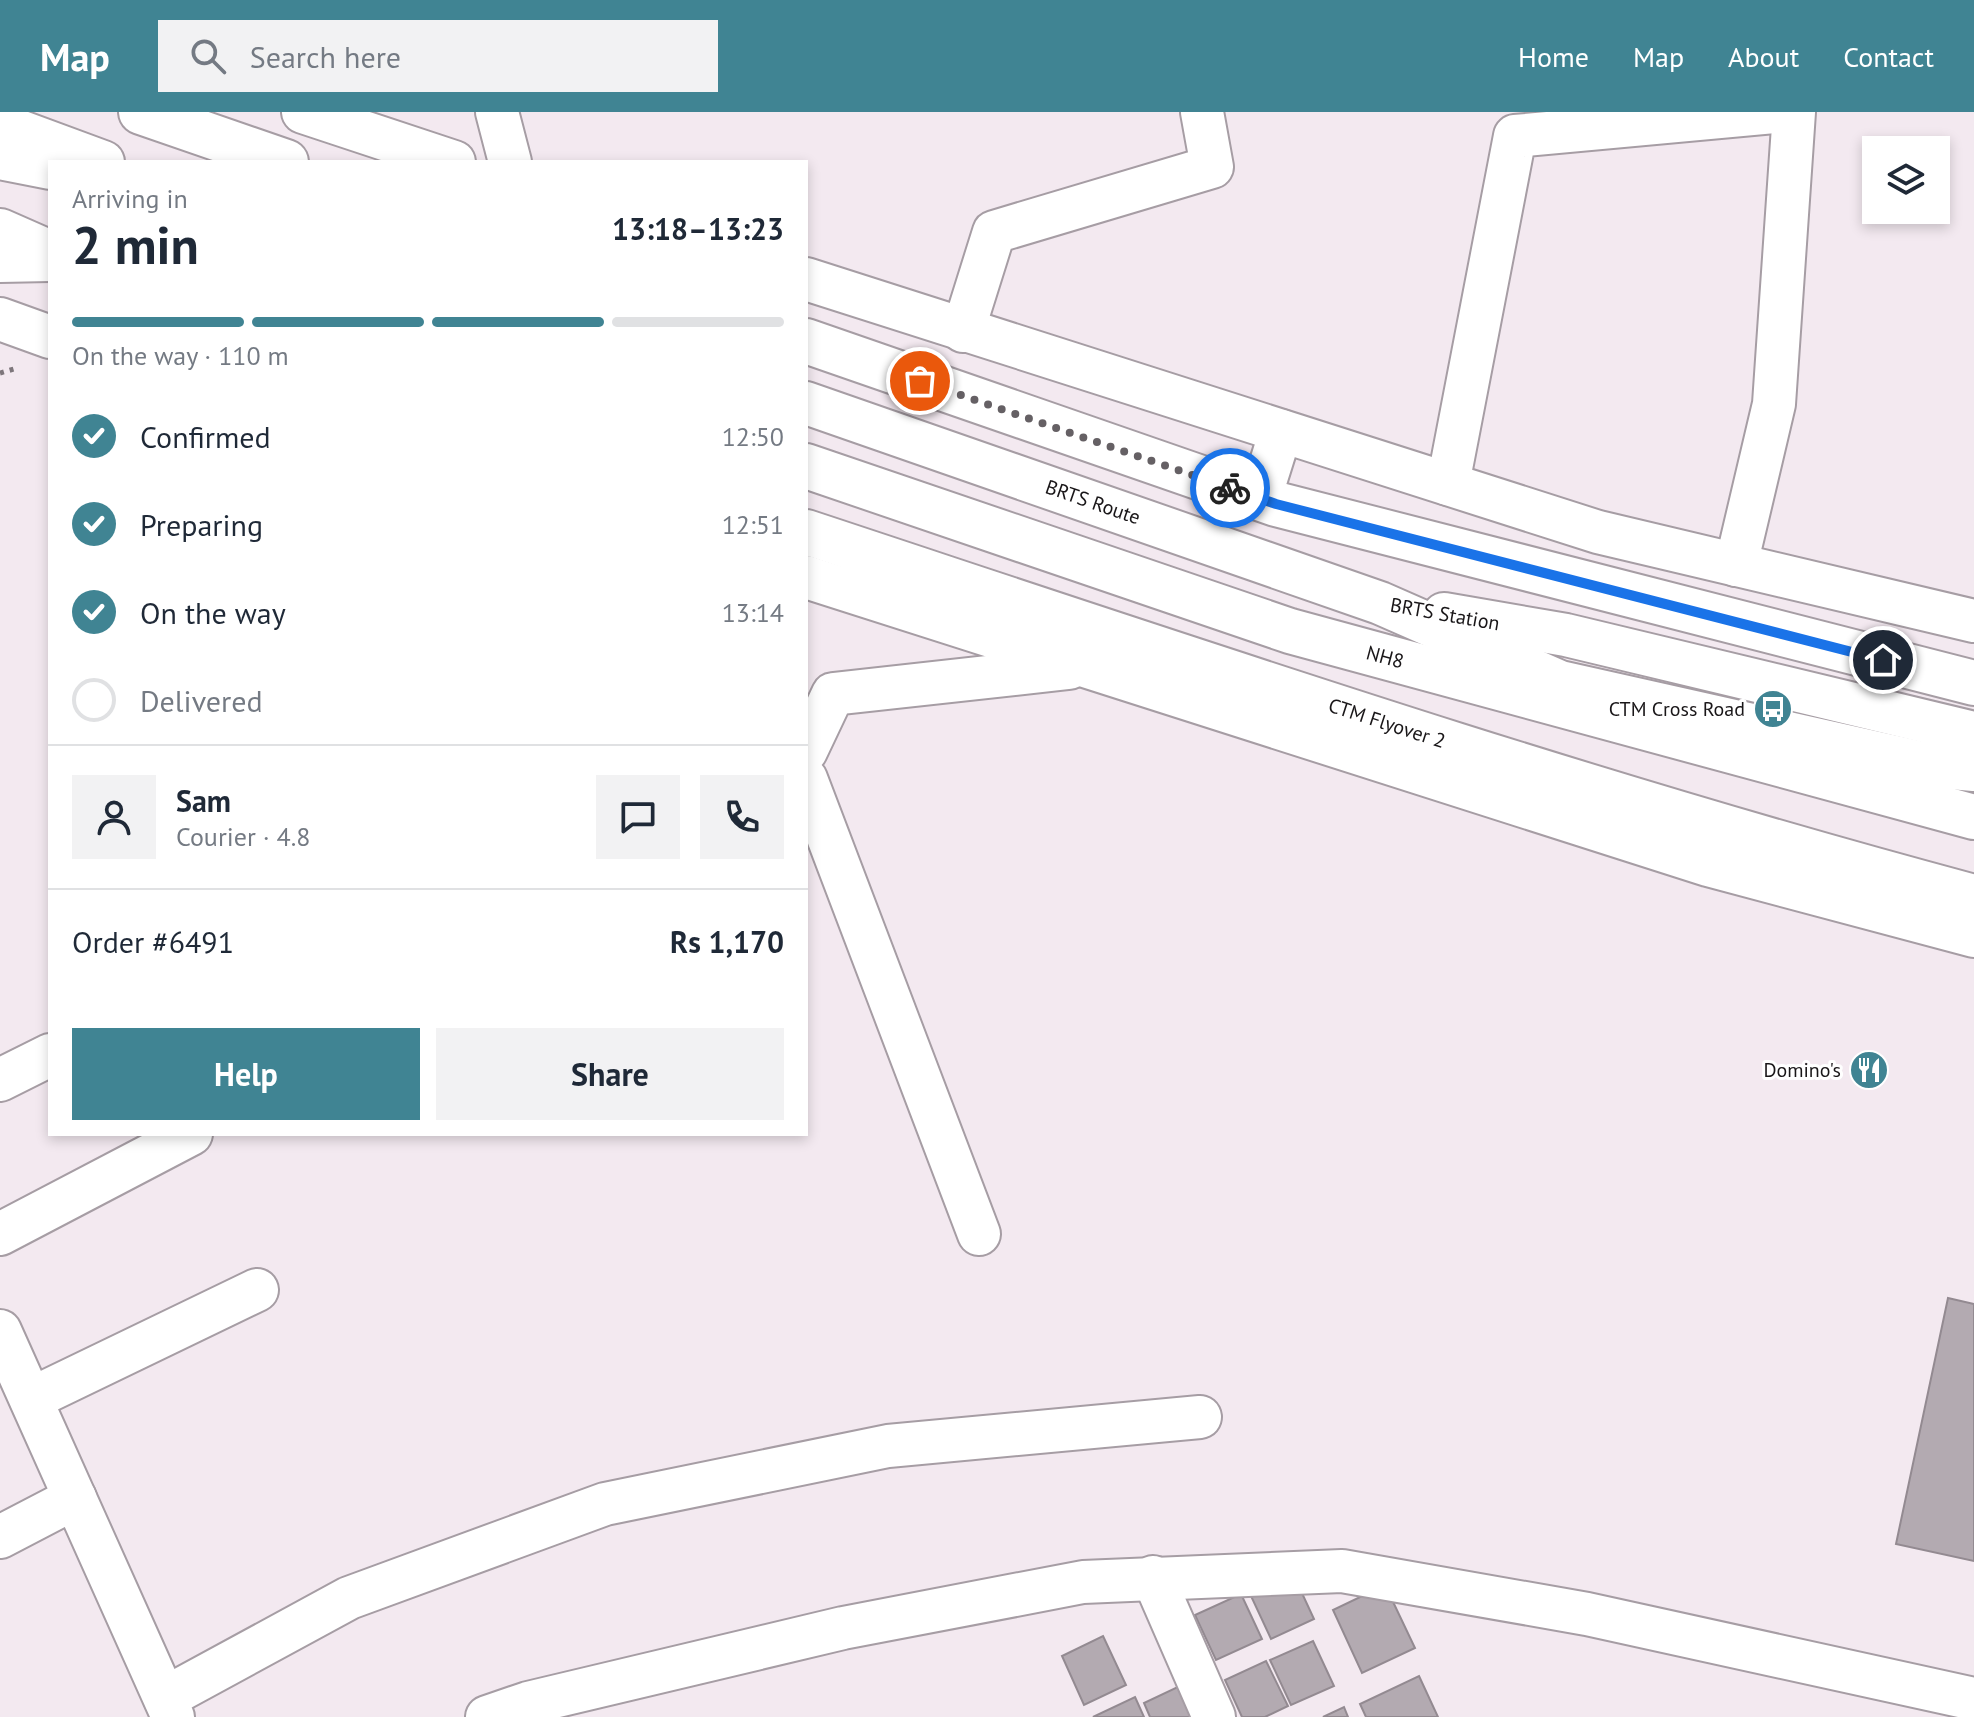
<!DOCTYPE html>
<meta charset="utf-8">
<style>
:root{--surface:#fff;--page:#f2f2f3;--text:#1f2937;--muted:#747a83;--line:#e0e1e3;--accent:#408493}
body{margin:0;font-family:"PT Sans",sans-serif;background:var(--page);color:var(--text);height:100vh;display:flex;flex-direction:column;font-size:30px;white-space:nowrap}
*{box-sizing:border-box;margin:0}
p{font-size:26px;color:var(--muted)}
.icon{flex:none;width:44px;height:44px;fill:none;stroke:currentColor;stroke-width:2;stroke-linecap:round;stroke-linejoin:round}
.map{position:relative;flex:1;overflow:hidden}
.drawer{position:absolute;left:48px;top:48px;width:760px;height:976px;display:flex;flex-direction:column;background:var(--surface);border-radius:0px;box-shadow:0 4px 12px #0003}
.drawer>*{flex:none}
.fabs{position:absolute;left:1862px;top:24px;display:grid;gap:16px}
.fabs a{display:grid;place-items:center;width:88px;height:88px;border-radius:0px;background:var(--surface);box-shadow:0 4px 12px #0003;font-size:40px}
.pin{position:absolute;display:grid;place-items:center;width:68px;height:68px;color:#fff;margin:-34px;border:4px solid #fff;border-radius:50%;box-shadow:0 2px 8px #0007}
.courier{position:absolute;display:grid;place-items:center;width:80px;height:80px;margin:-40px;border:6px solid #1a73e8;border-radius:50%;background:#fff;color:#222;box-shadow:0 2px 10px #0007}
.overview em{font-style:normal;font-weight:800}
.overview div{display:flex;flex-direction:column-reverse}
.overview{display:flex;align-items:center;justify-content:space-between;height:136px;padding:0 24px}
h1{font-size:52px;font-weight:800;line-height:60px}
.bar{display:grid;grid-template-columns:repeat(4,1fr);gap:12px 8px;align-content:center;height:96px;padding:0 24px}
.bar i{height:10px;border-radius:6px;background:var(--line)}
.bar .selected{background:var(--accent)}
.bar p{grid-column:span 4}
.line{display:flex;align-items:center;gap:20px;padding:0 24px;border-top:2px solid var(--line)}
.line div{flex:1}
.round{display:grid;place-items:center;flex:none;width:84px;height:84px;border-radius:0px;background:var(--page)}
ol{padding:0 24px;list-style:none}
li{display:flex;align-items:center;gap:24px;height:88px}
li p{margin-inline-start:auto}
li .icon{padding:8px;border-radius:50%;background:var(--accent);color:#fff;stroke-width:4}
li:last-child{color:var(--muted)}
li i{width:44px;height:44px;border:4px solid var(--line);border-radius:50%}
.button{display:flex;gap:16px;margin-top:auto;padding:16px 24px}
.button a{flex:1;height:92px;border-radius:0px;background:var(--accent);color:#fff;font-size:32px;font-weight:800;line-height:92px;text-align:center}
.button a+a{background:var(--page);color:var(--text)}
header{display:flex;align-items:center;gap:48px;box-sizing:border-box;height:112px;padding:0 40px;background:var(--accent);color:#fff}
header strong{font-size:38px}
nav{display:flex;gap:44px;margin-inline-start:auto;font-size:28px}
.search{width:560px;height:72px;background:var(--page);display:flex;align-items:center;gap:20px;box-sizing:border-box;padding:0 28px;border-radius:0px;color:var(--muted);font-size:30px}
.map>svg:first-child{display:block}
.building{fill:#b3aab1;stroke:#938a91;stroke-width:2}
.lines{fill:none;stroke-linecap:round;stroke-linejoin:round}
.minor-casing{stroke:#a69da4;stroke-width:46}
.major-casing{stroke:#a69da4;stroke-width:48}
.path{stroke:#7d767b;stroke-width:5;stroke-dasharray:4 6;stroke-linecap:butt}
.minor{stroke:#fff;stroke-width:42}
.major{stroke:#fff;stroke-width:44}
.done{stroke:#656064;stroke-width:8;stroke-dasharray:0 14.4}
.route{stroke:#1a73e8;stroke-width:10}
.labels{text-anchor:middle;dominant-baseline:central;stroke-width:6;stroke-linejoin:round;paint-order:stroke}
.street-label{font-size:20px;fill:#191618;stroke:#fff}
.poi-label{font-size:20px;fill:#191618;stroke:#fff;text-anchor:end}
</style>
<header>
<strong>Map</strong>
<div class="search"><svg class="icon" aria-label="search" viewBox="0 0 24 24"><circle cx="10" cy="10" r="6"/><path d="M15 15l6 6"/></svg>Search here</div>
<nav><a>Home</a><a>Map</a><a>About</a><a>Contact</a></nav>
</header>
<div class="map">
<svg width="1974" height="1605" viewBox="0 0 1974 1605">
<rect width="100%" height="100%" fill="#f3e9f0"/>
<g class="building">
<polygon points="1948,1186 1974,1192 1974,1449 1896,1432"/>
<polygon points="1294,1464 1314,1507 1271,1527 1251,1484"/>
<polygon points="1385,1473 1415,1536 1362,1561 1333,1498"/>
<polygon points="1241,1482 1262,1527 1216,1548 1195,1503"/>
<polygon points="1103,1524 1126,1573 1084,1593 1062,1544"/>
<polygon points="1313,1529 1334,1574 1291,1593 1270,1548"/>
<polygon points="1266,1549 1288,1594 1265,1605 1242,1605 1225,1568"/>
<polygon points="1419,1564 1438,1605 1366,1605 1360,1592"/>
<polygon points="1184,1572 1199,1605 1150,1605 1144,1591"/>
<polygon points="1135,1585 1144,1605 1093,1605"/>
<polygon points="1344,1595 1348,1605 1323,1605"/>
</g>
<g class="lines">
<g class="minor-casing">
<g id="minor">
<polyline points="303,0 454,50"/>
<polyline points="497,0 510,50"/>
<polyline points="0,12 103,50"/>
<polyline points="0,46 50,56"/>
<polyline points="0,149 50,148"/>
<polyline points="806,167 1598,420 1974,509"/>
<polyline points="0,207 50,225"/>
<polyline points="963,219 994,120 1212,55 1202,0"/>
<polyline points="806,291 1380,491 1560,570 1940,655 1974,658"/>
<polyline points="1448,372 1515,24 1774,0"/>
<polyline points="1260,386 1281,319"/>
<polyline points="1736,453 1774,292 1794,0"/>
<polyline points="806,465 1708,753 1974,824"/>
<polyline points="1444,502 1566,523 1974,621"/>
<polyline points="806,639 833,582 1069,556"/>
<polyline points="806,667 979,1122"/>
<polyline points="0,968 50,943"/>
<polyline points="0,1122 191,1022"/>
<polyline points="0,1219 173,1605"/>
<polyline points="31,1287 257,1178"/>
<polyline points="0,1425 75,1386"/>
<polyline points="1153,1465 1214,1605"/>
<polyline points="165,1586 349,1486 605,1392 888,1334 1200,1305"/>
<polyline points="487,1605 528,1591 843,1516 1083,1470 1342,1459 1587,1502 1974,1587"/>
</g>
</g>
<g class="major-casing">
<g id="major">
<polyline points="141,0 286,50"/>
<polyline points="0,119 50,141"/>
<polyline points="806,229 1276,392 1974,571"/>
<polyline points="806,354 1290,519 1974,705"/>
<path d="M806,420C1193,548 1580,680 1974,785"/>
</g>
</g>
<polyline class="path" points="0,261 14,257"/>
<use href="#minor" class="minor"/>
<use href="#major" class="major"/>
</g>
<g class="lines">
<polyline class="done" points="920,269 1230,376"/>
<polyline class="route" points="1230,376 1276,392 1883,548"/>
</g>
<defs>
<g id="bus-disc" transform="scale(2)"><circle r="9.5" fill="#408493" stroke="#fff"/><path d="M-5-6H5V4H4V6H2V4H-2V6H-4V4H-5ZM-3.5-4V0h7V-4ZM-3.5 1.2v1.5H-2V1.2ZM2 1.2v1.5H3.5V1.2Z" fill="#fff"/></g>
<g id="restaurant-disc" transform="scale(2)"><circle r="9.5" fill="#408493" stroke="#fff"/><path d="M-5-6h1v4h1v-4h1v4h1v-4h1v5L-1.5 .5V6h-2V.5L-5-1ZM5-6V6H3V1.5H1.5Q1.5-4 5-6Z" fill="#fff"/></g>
</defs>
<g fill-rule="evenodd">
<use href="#bus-disc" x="1773" y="597"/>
<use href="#restaurant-disc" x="1869" y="958"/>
</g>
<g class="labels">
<g class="street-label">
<text transform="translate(1093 390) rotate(19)">BRTS Route</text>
<text transform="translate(1445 502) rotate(10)">BRTS Station</text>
<text transform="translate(1385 545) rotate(15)">NH8</text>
<text transform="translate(1387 611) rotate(18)">CTM Flyover 2</text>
</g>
<g class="poi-label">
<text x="1745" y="597">CTM Cross Road</text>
<text x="1841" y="958">Domino's</text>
</g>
</g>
</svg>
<div class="fabs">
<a><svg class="icon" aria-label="layers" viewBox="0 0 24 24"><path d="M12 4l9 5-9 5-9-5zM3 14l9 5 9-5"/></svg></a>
</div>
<div class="pin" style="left:920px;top:269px;background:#ea580c"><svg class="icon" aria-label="bag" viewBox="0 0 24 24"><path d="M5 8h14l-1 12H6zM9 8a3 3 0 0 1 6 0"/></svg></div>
<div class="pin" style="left:1883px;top:548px;background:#1f2937"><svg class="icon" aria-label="home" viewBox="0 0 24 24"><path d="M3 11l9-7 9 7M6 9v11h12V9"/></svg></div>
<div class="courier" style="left:1230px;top:376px"><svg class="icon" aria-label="bike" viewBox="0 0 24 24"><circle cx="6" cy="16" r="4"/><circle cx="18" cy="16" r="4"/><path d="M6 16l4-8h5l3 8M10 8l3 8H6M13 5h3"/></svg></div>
<section class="drawer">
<div class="overview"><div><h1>2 min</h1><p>Arriving in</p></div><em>13:18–13:23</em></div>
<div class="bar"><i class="selected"></i><i class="selected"></i><i class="selected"></i><i></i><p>On the way · 110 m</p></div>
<ol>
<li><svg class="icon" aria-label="check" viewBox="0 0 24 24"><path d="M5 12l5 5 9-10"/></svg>Confirmed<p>12:50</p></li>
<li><svg class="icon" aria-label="check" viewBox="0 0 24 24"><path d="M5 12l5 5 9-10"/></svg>Preparing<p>12:51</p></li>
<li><svg class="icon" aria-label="check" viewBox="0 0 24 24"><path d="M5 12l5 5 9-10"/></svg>On the way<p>13:14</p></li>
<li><i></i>Delivered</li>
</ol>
<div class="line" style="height:144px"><a class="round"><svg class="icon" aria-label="person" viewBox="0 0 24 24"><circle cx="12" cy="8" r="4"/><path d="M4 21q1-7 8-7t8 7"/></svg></a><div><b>Sam</b><p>Courier · 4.8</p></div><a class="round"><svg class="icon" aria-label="chat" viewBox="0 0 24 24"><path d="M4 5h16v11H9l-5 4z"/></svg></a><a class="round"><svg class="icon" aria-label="phone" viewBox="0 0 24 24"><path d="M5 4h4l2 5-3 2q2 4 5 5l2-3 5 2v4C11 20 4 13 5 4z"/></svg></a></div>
<div class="line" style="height:104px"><div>Order #6491</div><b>Rs 1,170</b></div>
<div class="button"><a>Help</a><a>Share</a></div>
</section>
</div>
